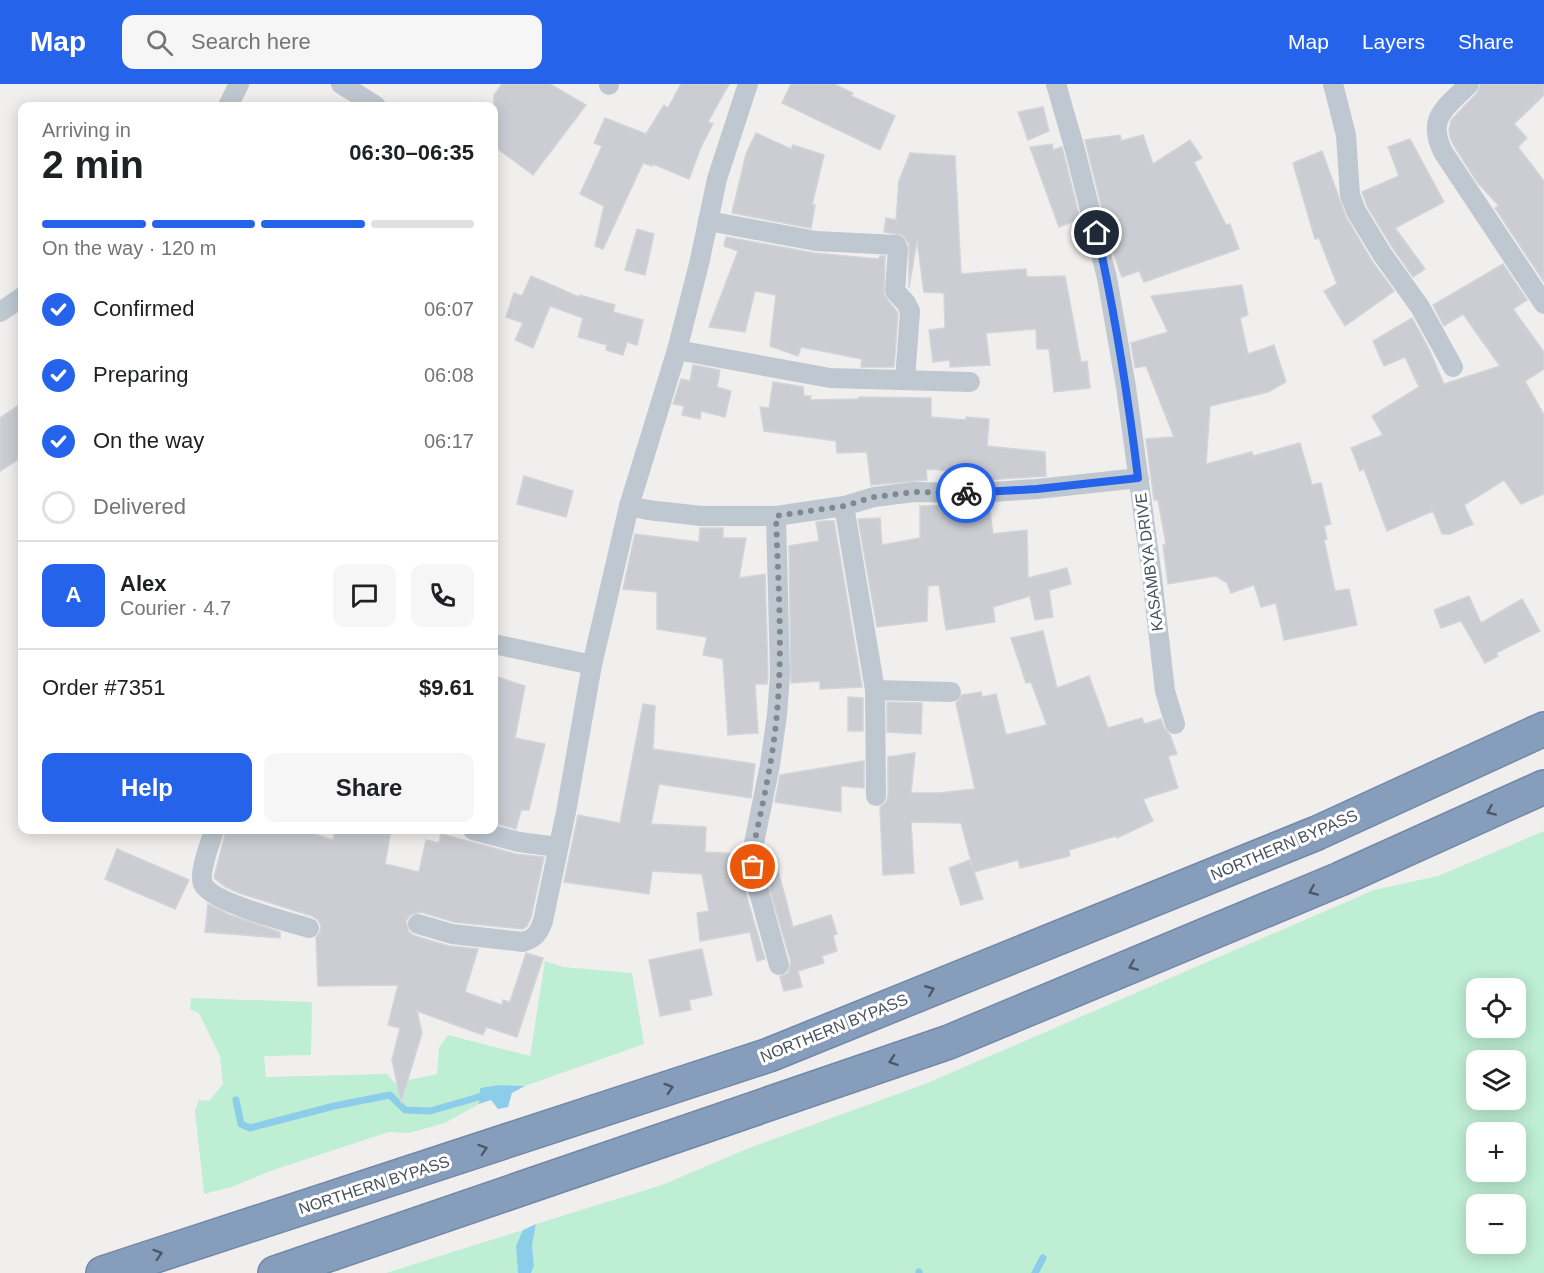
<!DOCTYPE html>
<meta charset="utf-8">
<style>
:root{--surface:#fff;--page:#f6f6f6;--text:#202124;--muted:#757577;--line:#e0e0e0;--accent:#2563eb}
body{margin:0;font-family:Helvetica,sans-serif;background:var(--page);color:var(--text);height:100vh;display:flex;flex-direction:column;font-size:22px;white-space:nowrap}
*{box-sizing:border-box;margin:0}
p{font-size:20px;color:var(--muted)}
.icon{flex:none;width:33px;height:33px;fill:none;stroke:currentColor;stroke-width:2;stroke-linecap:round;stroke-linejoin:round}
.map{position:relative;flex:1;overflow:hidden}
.drawer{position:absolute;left:18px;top:18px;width:480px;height:732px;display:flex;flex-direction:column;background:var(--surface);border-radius:12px;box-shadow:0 3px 15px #0003}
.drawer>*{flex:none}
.fabs{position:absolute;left:1466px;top:894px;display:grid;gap:12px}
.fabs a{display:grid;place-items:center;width:60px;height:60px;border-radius:12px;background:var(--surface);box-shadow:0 3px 15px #0003;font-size:30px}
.pin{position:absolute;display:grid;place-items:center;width:51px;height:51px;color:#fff;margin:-26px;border:3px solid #fff;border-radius:50%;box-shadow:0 2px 6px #0007}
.courier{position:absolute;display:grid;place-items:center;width:60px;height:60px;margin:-30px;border:4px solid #2563eb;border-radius:50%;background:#fff;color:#222;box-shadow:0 2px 8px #0007}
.summary em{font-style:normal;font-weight:800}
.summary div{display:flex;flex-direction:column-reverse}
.summary{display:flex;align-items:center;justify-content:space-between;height:102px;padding:0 24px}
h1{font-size:39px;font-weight:800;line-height:45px}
.bar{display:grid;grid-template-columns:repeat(4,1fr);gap:9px 6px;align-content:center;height:72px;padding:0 24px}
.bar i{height:8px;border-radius:4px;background:var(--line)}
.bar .selected{background:var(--accent)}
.bar p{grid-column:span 4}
.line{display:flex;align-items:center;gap:15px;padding:0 24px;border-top:2px solid var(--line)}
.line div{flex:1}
.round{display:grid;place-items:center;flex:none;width:63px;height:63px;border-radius:12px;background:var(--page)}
ol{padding:0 24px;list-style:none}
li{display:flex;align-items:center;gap:18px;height:66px}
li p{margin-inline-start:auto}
li .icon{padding:6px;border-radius:50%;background:var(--accent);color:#fff;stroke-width:4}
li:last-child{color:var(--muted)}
li i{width:33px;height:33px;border:3px solid var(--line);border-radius:50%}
.button{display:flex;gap:12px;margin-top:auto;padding:12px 24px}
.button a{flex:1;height:69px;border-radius:12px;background:var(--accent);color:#fff;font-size:24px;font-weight:800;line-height:69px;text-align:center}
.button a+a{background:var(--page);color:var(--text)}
header{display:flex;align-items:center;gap:36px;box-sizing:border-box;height:84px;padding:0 30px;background:var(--accent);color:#fff}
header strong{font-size:28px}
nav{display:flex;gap:33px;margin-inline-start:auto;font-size:21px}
.search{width:420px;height:54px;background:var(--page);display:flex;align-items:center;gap:15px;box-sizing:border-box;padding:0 21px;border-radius:12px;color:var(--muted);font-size:22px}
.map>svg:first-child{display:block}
.green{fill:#beeed4;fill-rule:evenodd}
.water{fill:#8cceea}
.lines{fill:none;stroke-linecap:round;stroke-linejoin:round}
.stream{stroke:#8cceea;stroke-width:7}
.building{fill:#cbcdd3;stroke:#d3d4da;stroke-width:1.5}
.motorway-casing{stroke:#7288a8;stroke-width:36}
.minor{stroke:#bfc8d0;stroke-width:20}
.motorway{stroke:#879dbc;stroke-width:33}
.oneway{stroke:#4d5866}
.done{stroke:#82888f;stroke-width:6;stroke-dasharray:0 10.8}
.route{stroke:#2563eb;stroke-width:8}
.labels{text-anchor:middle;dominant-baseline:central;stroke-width:6;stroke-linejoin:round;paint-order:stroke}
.street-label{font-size:16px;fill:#47505c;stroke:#fff}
</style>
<header>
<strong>Map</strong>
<div class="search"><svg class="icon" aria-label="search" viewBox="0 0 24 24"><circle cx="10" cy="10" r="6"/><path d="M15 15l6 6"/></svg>Search here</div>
<nav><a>Map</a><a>Layers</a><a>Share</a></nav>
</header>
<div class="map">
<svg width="1544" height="1189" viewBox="0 0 1544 1189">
<rect width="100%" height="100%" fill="#f1efee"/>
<g class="green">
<path d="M1544,747V1189H531L534,1182L532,1161L536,1140L662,1101L749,1064L925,1000L1374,806L1438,792ZM1476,904H1515V944H1476ZM1476,976H1515V1016H1476ZM1476,1048H1515V1088H1476ZM1476,1120H1515V1160H1476Z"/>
<polygon points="545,877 563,883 632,889 644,960 525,1002 499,1001 480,1004 479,1020 445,1039 409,1049 389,1048 273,1086 231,1103 204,1110 195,1027 199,1016 209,1017 223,1000 220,972 199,929 190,925 191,914 312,918 311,971 264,972 266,993 387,990 395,999 437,990 439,964 448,951 530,972"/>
<polygon points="523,1146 516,1162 518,1189 386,1189"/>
</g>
<g class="water">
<polygon points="499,1001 525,1002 512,1009 508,1023 498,1025 491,1016 479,1020 480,1004"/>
<polygon points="536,1140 532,1161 534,1182 531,1189 518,1189 516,1162 523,1146"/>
</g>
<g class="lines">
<g class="stream">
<polyline points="236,1016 241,1040 250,1044 334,1022 390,1011 405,1026 430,1027 486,1011"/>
<polyline points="919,1189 919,1188"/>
<polyline points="1035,1189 1043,1174"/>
</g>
</g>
<g class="building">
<polygon points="502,0 550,0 586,21 533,91 494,62 494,11"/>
<polygon points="681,0 729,0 708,38 713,40 701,63 689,95 653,80 652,82 643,79 603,165 595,162 604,122 580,110 602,62 594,59 605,34 646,50 664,21 668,24"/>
<polygon points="791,0 834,0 853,9 851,12 895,32 880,66 782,19"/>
<polygon points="1481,0 1544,0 1544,11 1514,40 1527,54 1518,63 1544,97 1544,198 1495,124 1499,122 1477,98 1454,62 1450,53 1449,46 1451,36 1477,9"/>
<polygon points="1043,23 1049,47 1028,56 1018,28"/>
<polygon points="756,49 791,65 793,61 824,71 812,121 815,121 811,144 732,129 746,70"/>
<polygon points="1120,51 1121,57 1143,51 1153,80 1190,56 1202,74 1194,78 1226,141 1230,140 1239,165 1144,198 1139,187 1122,193 1112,166 1085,56"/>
<polygon points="1410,55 1444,118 1395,144 1425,185 1413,193 1392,163 1367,122 1362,108 1399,92 1388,63"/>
<polygon points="1052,60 1053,66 1062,63 1080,135 1059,143 1030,63"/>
<polygon points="1322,67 1346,133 1372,177 1394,207 1345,242 1324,207 1337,200 1319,154 1315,155 1293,79"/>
<polygon points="910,69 955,72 961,190 1026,185 1027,193 1065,192 1081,278 1087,277 1090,304 1054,308 1049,265 1037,265 1036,245 986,249 990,281 950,283 950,276 933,278 929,246 945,244 944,209 924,208 917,156 909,204 909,160 902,151 884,148 886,134 896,136 899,97"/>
<polygon points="637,145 654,150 645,191 625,186"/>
<polygon points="726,153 814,169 879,175 880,172 885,172 884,211 898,229 894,283 861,283 862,275 801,263 798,272 770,262 776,211 755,207 745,248 709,243 738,167 724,162"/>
<polygon points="1503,180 1527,216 1513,225 1544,268 1544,285 1525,297 1544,331 1544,410 1521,420 1504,396 1464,421 1473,440 1450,450 1442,450 1433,427 1387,447 1364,385 1360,387 1351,364 1383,351 1372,332 1419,303 1405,273 1384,282 1373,257 1412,234 1428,263 1444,300 1500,282 1463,230 1444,242 1433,221"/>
<polygon points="531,192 579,213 580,211 615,221 613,228 643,236 637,261 627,258 623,271 606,266 607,261 578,253 583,234 550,222 533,264 515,256 523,239 506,233 514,209 522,212"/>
<polygon points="1242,201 1248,231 1240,234 1248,270 1274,261 1286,298 1268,308 1210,322 1206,380 1252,368 1253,372 1300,359 1312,401 1321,399 1331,440 1324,442 1327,455 1324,456 1335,507 1349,505 1357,541 1284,556 1276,519 1261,523 1254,501 1231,509 1227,499 1216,492 1168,500 1163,461 1166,460 1158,416 1154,416 1146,355 1174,353 1146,282 1135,284 1131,259 1168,248 1151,212"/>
<polygon points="693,281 720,286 717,303 731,307 725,333 701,327 700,335 682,331 684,322 673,320 681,295 690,297"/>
<polygon points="773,298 803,303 804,312 811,312 810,316 858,315 859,313 931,314 931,333 966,336 966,333 989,335 987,362 1045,368 1046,392 971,397 971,388 926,385 927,396 871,401 867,368 837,369 836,357 764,347 760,323 769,324"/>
<polygon points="22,319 22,373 0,387 0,334"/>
<polygon points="524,392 573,407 566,433 517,420"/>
<polygon points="989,420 993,450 1027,446 1028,494 1067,484 1071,500 1049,506 1053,533 1035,536 1030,512 993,523 995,538 946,546 939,501 928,502 927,537 877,543 858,435 880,434 882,461 920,454 920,422"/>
<polygon points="823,437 834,437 862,603 820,605 820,597 791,599 789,462 819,457 816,438"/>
<polygon points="700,444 723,444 723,454 746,454 739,494 765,490 768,590 767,600 755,600 758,649 728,651 723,575 703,571 707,553 657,545 657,508 623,505 635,450 699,458"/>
<polygon points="1469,512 1481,539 1522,515 1540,547 1496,569 1498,572 1485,579 1461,537 1441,544 1434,526"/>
<polygon points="1043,547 1057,604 1089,592 1108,644 1142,634 1144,640 1161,635 1164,644 1170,651 1177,670 1168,672 1178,704 1143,715 1153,737 1117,754 1116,752 1069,766 1070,772 1020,784 1018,776 974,788 961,739 911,738 914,789 883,791 880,723 886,718 888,712 888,673 915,669 911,709 939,709 975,705 956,619 962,611 981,608 982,613 996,610 1006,651 1047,641 1031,598 1026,599 1011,554"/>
<polygon points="494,592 525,602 515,654 545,660 529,726 521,726 516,745 494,739"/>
<polygon points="848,613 863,614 863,647 848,647"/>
<polygon points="887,618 922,619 921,650 887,648"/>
<polygon points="643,620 655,622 653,665 755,680 751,714 659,700 651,740 706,743 705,768 740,770 742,797 765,875 757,877 750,848 700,857 697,829 709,827 702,790 652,787 649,810 564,798 578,731 620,739"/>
<polygon points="864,677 864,704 841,702 841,728 775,718 780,691"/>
<polygon points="226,746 302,746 333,756 335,746 391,746 385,780 419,788 426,756 439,759 441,750 516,770 544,773 531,834 527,842 523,845 454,838 421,828 410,831 406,837 409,848 415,852 449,862 478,865 465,908 502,921 503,916 510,918 526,869 543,874 517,953 486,943 483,951 417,927 422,949 401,1018 392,976 400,944 388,941 398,901 318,902 316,853 320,848 321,842 318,836 312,832 239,809 226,803 214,794"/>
<polygon points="117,765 189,796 175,825 105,795"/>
<polygon points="775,775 793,843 831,831 837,850 833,851 837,867 822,872 824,879 798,887 802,903 784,907 780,893 788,889 791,878 766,793 765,778"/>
<polygon points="970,776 983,815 961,821 949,784"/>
<polygon points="208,820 230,831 280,848 280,854 205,848"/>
<polygon points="702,865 712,911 689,916 691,926 660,932 649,876"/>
</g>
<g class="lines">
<g class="motorway-casing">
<g id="motorway">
<polyline points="103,1189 769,971 1317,749 1544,645"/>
<polyline points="275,1189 949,958 1340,795 1544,703"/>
</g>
</g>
<g class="minor">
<polyline points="341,0 376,22"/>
<polyline points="1056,0 1075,66 1107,194 1126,303 1152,493 1165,607 1175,640"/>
<polyline points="1333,0 1346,51 1350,111 1356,127 1382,170 1420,223 1453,283"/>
<path d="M1469,0C1446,24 1426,33 1443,68L1544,220"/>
<polyline points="609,1 609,0"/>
<polyline points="228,22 239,0"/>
<polyline points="708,137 816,157 896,161 898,165 895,207 906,219 910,227 905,296"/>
<polyline points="0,228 22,213"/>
<polyline points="677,266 830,294 970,298"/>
<polyline points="629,422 648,426 701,432 776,432 844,422 874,413 914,408 976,409 1037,405 1139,394"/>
<polyline points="844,422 875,606 876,712"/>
<polyline points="776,432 780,590 777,631 770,681 752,769 754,796 759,808 779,881"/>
<polyline points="494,560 592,581"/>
<polyline points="875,606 951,608"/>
<path d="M214,746C211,758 198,788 203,800C211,818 288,838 309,844"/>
<polyline points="473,746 519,758 558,763"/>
<path d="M418,840L452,850L523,858C536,854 539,848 543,837L566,728L592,581L629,422L677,266L699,180L717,95L748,0"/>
</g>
<use href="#motorway" class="motorway"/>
</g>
<defs><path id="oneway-chevron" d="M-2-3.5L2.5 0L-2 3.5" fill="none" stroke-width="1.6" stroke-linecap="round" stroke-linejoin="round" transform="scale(1.5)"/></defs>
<g class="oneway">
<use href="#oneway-chevron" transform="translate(1491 727) rotate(156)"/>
<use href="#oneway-chevron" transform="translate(1313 807) rotate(157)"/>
<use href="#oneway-chevron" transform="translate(1133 882) rotate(157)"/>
<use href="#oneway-chevron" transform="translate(930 906) rotate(-22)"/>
<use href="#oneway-chevron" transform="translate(893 977) rotate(161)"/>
<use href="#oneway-chevron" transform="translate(669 1004) rotate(-18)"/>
<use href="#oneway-chevron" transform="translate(483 1065) rotate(-18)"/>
<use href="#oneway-chevron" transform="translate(158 1170) rotate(-18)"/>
</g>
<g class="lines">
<path class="done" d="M753,783L752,769C762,723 773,676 777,629C783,564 778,497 776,432L844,422L874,413L914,408L966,409"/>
<path class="route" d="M966,409L1037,405L1138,394C1128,312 1115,230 1097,149"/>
</g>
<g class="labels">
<g class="street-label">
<text transform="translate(1149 478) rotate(-97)">KASAMBYA DRIVE</text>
<text transform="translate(1284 761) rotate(-23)">NORTHERN BYPASS</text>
<text transform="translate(834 944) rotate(-22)">NORTHERN BYPASS</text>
<text transform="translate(374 1101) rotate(-18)">NORTHERN BYPASS</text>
</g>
</g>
</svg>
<div class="fabs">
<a><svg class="icon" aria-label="locate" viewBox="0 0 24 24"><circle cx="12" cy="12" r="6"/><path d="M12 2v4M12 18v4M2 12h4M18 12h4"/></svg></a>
<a><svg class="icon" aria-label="layers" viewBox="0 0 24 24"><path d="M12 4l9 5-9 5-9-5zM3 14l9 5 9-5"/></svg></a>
<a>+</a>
<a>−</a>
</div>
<div class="pin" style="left:753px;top:783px;background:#ea580c"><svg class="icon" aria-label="bag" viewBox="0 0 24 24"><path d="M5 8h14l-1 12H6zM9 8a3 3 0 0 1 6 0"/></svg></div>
<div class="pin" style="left:1097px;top:149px;background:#1f2937"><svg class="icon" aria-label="home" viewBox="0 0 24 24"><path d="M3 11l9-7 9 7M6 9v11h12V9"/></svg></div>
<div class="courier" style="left:966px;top:409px"><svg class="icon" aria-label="bike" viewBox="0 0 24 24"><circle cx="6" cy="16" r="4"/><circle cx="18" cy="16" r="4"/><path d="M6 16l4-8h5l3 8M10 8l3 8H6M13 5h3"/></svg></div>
<section class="drawer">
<div class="summary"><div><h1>2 min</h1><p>Arriving in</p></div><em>06:30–06:35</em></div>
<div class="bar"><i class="selected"></i><i class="selected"></i><i class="selected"></i><i></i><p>On the way · 120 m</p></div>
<ol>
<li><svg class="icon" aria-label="check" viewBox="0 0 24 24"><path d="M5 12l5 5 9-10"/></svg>Confirmed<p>06:07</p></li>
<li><svg class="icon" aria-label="check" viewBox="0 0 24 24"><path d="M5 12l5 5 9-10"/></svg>Preparing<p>06:08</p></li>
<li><svg class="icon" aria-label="check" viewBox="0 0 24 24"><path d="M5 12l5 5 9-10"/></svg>On the way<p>06:17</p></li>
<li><i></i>Delivered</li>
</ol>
<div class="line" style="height:108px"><b class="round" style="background:var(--accent);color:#fff">A</b><div><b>Alex</b><p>Courier · 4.7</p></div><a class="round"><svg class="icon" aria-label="chat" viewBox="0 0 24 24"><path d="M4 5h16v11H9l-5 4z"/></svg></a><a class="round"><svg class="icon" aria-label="phone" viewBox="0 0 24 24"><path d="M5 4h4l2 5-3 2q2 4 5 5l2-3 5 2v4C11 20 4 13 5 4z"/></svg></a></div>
<div class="line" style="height:78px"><div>Order #7351</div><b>$9.61</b></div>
<div class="button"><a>Help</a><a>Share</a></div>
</section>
</div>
